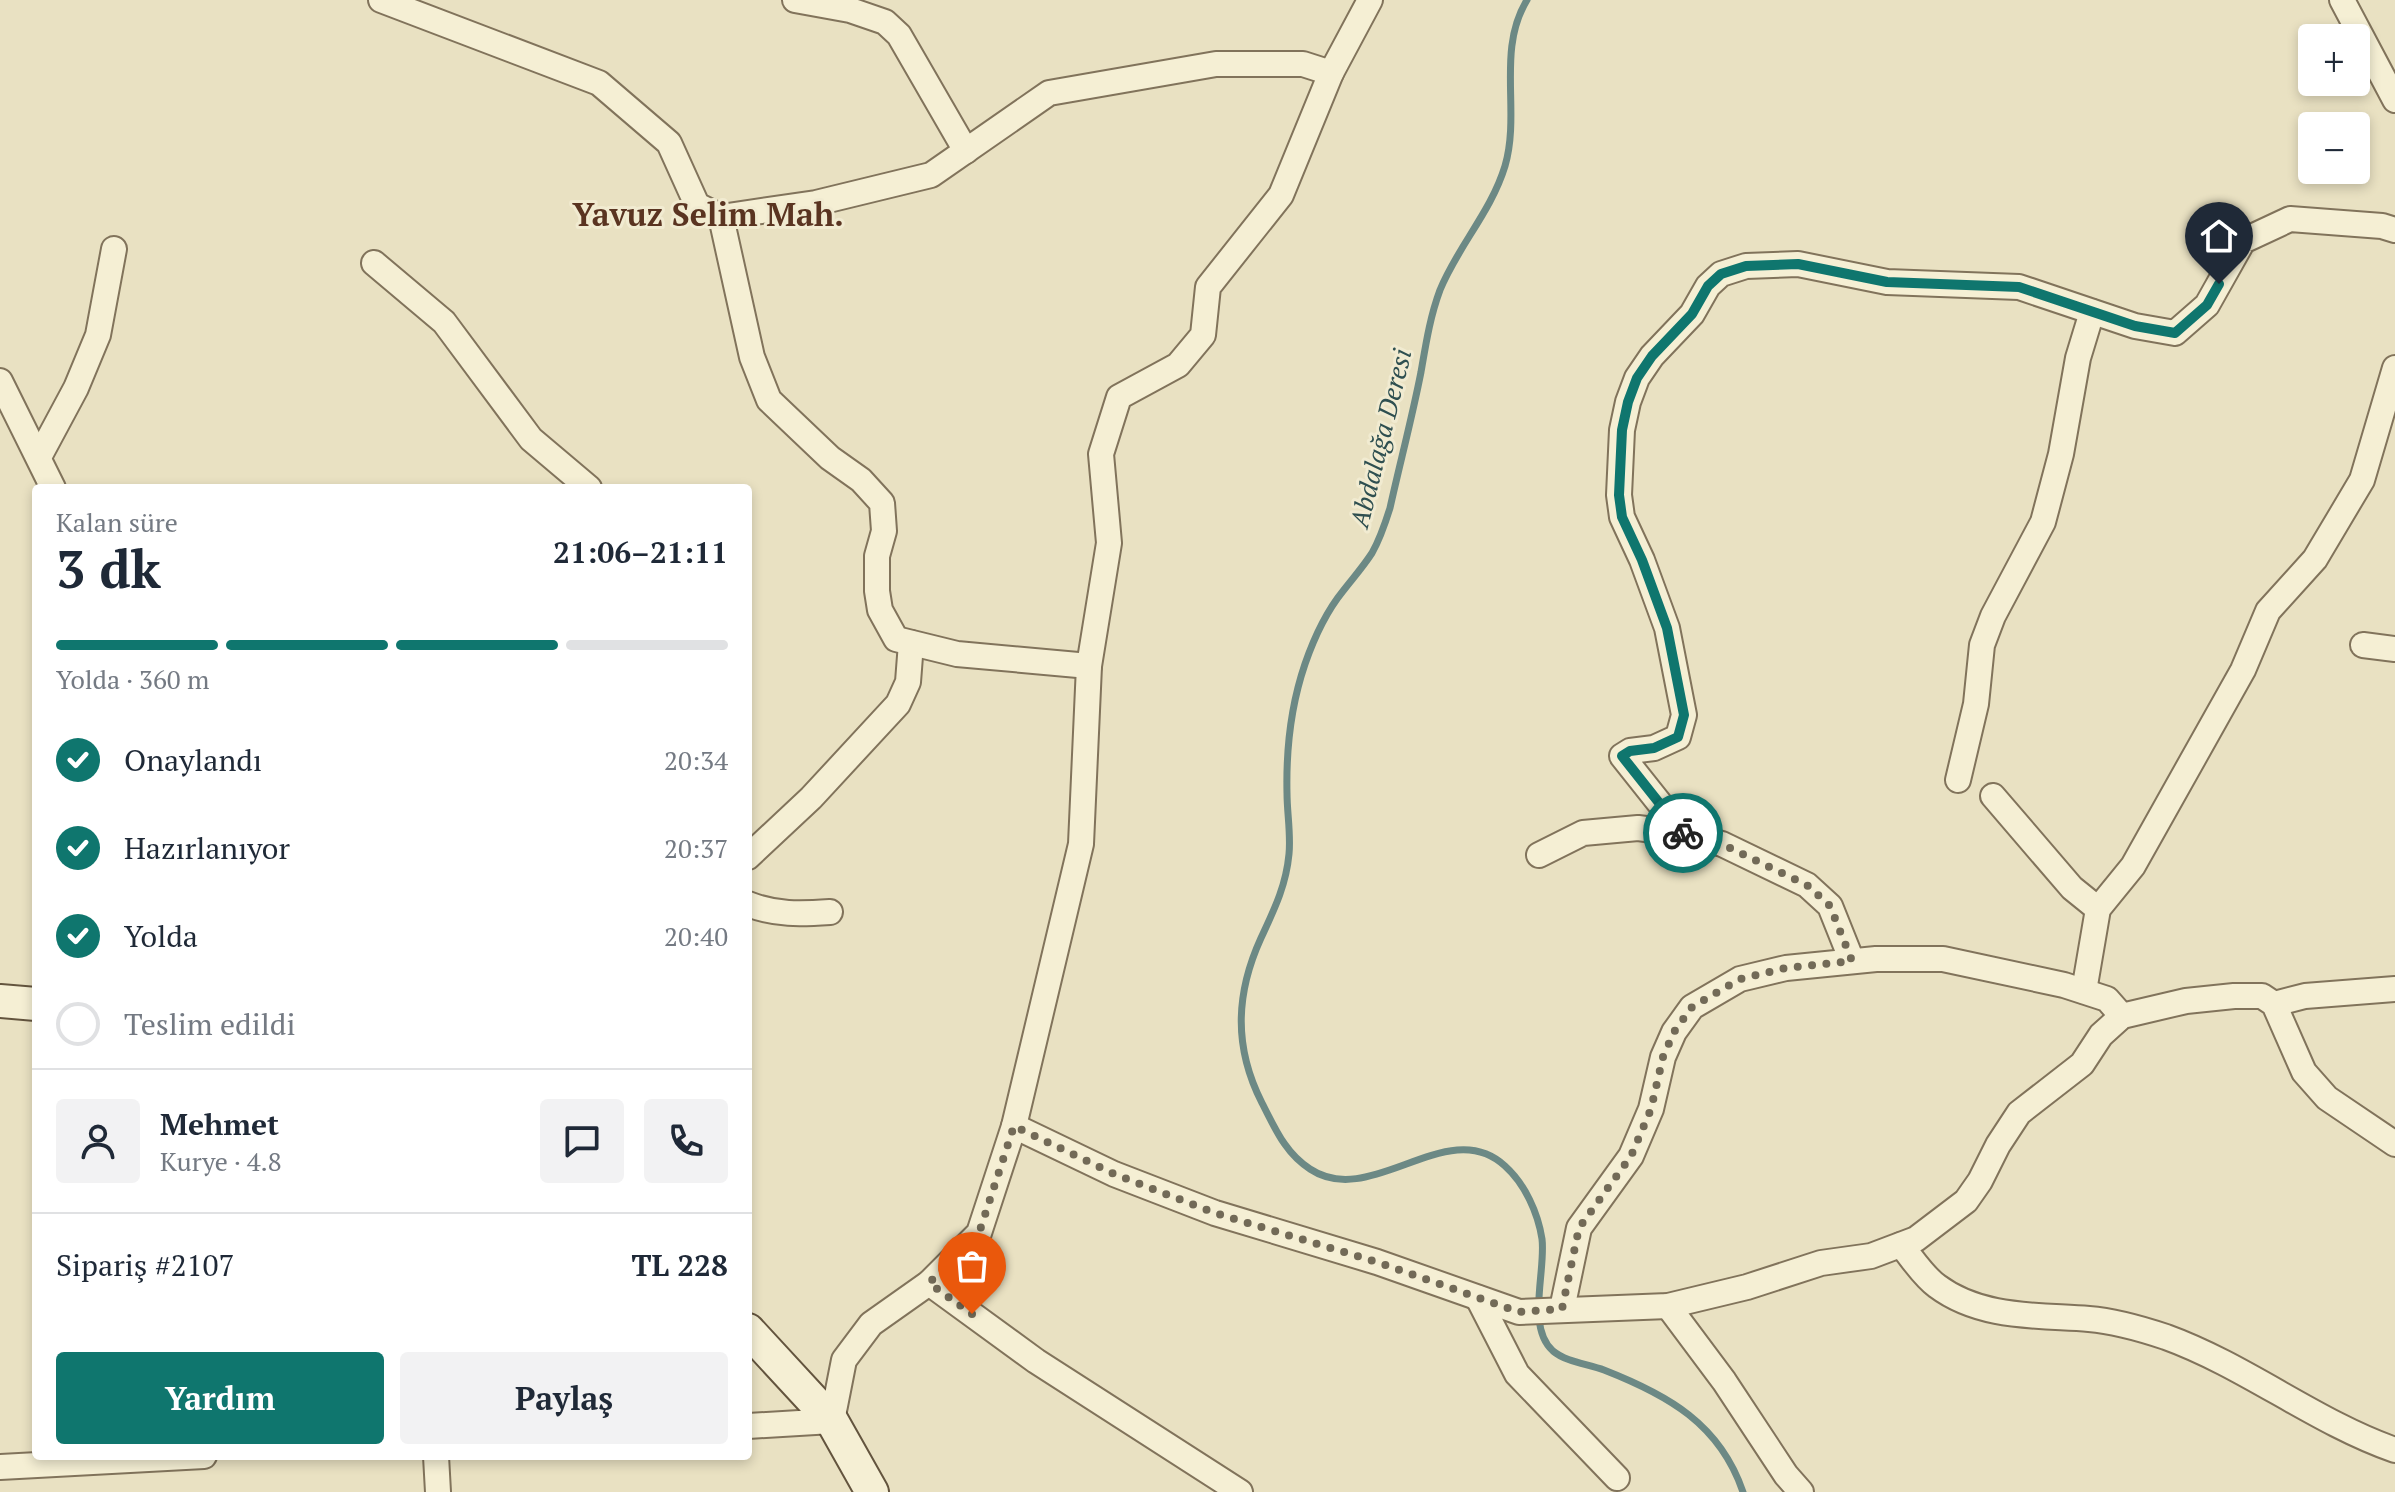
<!DOCTYPE html>
<html lang="tr">
<meta charset="utf-8">
<style>
:root{--surface:#fff;--page:#f2f2f3;--text:#1f2937;--muted:#747a83;--line:#e0e1e3;--accent:#0f766e}
body{margin:0;font-family:"PT Serif",serif;background:var(--page);color:var(--text);height:100vh;display:flex;flex-direction:column;font-size:30px;white-space:nowrap}
*{box-sizing:border-box;margin:0}
p{font-size:26px;color:var(--muted)}
.icon{flex:none;width:44px;height:44px;fill:none;stroke:currentColor;stroke-width:2;stroke-linecap:round;stroke-linejoin:round}
.map{position:relative;flex:1;overflow:hidden}
.details{position:absolute;left:32px;top:484px;width:720px;height:976px;display:flex;flex-direction:column;background:var(--surface);border-radius:8px;box-shadow:0 4px 12px #0003}
.details>*{flex:none}
.controls{position:absolute;left:2298px;top:24px;display:grid;gap:16px}
.controls a{display:grid;place-items:center;width:72px;height:72px;border-radius:8px;background:var(--surface);box-shadow:0 4px 12px #0003;font-size:40px}
.pin{position:absolute;display:grid;place-items:center;width:68px;height:68px;color:#fff;margin:-82px -34px;border-radius:50% 50% 50% 0;rotate:-45deg;box-shadow:0 0 8px #0007}
.pin .icon{rotate:45deg}
.courier{position:absolute;display:grid;place-items:center;width:80px;height:80px;margin:-40px;border:6px solid #0f766e;border-radius:50%;background:#fff;color:#222;box-shadow:0 2px 10px #0007}
.head em{font-style:normal;font-weight:800}
.head div{display:flex;flex-direction:column-reverse}
.head{display:flex;align-items:center;justify-content:space-between;height:136px;padding:0 24px}
h1{font-size:52px;font-weight:800;line-height:60px}
.bar{display:grid;grid-template-columns:repeat(4,1fr);gap:12px 8px;align-content:center;height:96px;padding:0 24px}
.bar i{height:10px;border-radius:6px;background:var(--line)}
.bar .on{background:var(--accent)}
.bar p{grid-column:span 4}
.line{display:flex;align-items:center;gap:20px;padding:0 24px;border-top:2px solid var(--line)}
.line div{flex:1}
.round{display:grid;place-items:center;flex:none;width:84px;height:84px;border-radius:8px;background:var(--page)}
ol{padding:0 24px;list-style:none}
li{display:flex;align-items:center;gap:24px;height:88px}
li p{margin-inline-start:auto}
li .icon{padding:8px;border-radius:50%;background:var(--accent);color:#fff;stroke-width:4}
li:last-child{color:var(--muted)}
li i{width:44px;height:44px;border:4px solid var(--line);border-radius:50%}
.button{display:flex;gap:16px;margin-top:auto;padding:16px 24px}
.button a{flex:1;height:92px;border-radius:8px;background:var(--accent);color:#fff;font-size:32px;font-weight:800;line-height:92px;text-align:center}
.button a+a{background:var(--page);color:var(--text)}
.map>svg:first-child{display:block}
.lines{fill:none;stroke-linecap:round;stroke-linejoin:round}
.stream{stroke:#6c8985;stroke-width:7}
.street-casing{stroke:#81735b;stroke-width:28}
.secondary-casing{stroke:#63543e;stroke-width:36}
.street{stroke:#f5efd4;stroke-width:24}
.secondary{stroke:#f5efd4;stroke-width:32}
.done{stroke:#726a57;stroke-width:8;stroke-dasharray:0 14.4}
.route{stroke:#0f766e;stroke-width:10}
.labels{text-anchor:middle;dominant-baseline:central;stroke-width:6;stroke-linejoin:round;paint-order:stroke}
.water-label{font-size:26px;font-style:italic;fill:#2e4f50;stroke:#f1ebd1}
.district-label{font-size:32px;font-weight:bold;fill:#5a3421;stroke:#f1ebd1}
</style>
<div class="map">
<svg width="2395" height="1492" viewBox="0 0 2395 1492">
<rect width="100%" height="100%" fill="#e9e1c2"/>
<g class="lines">
<path class="stream" d="M1527,0C1496,51 1521,111 1505,166C1491,212 1458,246 1440,290C1430,317 1426,343 1421,372C1412,418 1400,463 1390,508C1385,524 1380,539 1372,553C1363,567 1353,578 1343,591C1326,612 1314,638 1305,664C1291,705 1286,749 1287,793C1287,813 1291,834 1289,854C1286,886 1274,910 1261,938C1235,995 1234,1048 1262,1103C1275,1128 1285,1153 1310,1169C1371,1210 1448,1113 1505,1166C1525,1184 1538,1213 1542,1239C1546,1271 1526,1327 1553,1351C1566,1362 1588,1364 1604,1370C1668,1395 1720,1424 1743,1492"/>
<g class="street-casing">
<g id="street">
<polyline points="381,0 599,83 669,143 697,205 721,217 816,203 931,175 1049,93 1216,64 1303,64 1331,73"/>
<polyline points="795,0 850,10 885,22 899,35 966,151"/>
<polyline points="2342,0 2395,100"/>
<polyline points="721,217 752,357 769,400 830,458 861,480 882,503 884,531 877,556 877,591 880,610 896,639 957,654 1089,666"/>
<polyline points="374,263 444,322 531,439 589,488"/>
<polyline points="0,381 53,488"/>
<polyline points="39,457 76,388 98,335 114,249"/>
<polyline points="2363,645 2395,649"/>
<polyline points="1958,780 1976,704 1982,645 1993,616 2043,522 2061,454 2078,358 2092,312"/>
<polyline points="1993,796 2072,888 2098,909"/>
<polyline points="1684,834 1622,756 1630,751 1654,748 1678,737 1684,715 1667,628 1642,560 1622,517 1619,495 1622,430 1628,402 1637,378 1652,356 1692,314 1708,286 1721,274 1746,266 1798,264 1887,282 2019,287 2135,326 2175,333 2207,305 2243,241 2290,219 2382,226 2395,230"/>
<polyline points="1539,855 1583,833 1638,828 1684,834 1722,844 1807,885 1830,906 1852,961"/>
<polyline points="748,857 811,798 898,704 908,682 911,643"/>
<path d="M748,904C776,915 800,914 830,912"/>
<polyline points="2084,991 2098,909 2133,866 2243,670 2268,611 2315,559 2362,480 2395,368"/>
<polyline points="2274,1004 2305,996 2395,989"/>
<polyline points="1014,1126 1114,1174 1215,1213 1377,1262 1519,1312 1668,1306 1747,1287 1821,1263 1871,1256 1916,1239 1966,1201 1980,1181 1998,1145 2019,1113 2082,1064 2101,1035 2122,1016 2186,1001 2234,996 2262,996 2274,1004 2304,1072 2327,1098 2395,1144"/>
<path d="M1901,1245C1912,1258 1923,1276 1937,1286C1981,1319 2038,1315 2089,1319C2115,1321 2142,1329 2166,1337C2246,1366 2315,1422 2395,1450"/>
<polyline points="929,1283 1036,1361 1240,1492"/>
<polyline points="1478,1298 1517,1374 1617,1478"/>
<polyline points="1668,1306 1724,1381 1786,1475 1801,1492"/>
<polyline points="1562,1309 1579,1228 1631,1156 1651,1109 1663,1057 1674,1032 1692,1007 1740,979 1786,968 1876,959 1943,959 2064,985 2107,999 2122,1016"/>
<polyline points="748,1426 832,1421 844,1360 871,1324 929,1283 979,1233 1014,1126 1081,844 1089,666 1109,543 1101,454 1119,397 1178,365 1203,335 1208,287 1281,195 1331,73 1370,0"/>
<polyline points="436,1456 438,1492"/>
<polyline points="0,1467 204,1456"/>
</g>
</g>
<g class="secondary-casing">
<g id="secondary">
<polyline points="0,1001 36,1004"/>
<polyline points="748,1330 832,1421 872,1492"/>
</g>
</g>
<use href="#street" class="street"/>
<use href="#secondary" class="secondary"/>
</g>
<g class="lines">
<polyline class="done" points="972,1314 929,1283 979,1233 1014,1126 1114,1174 1215,1213 1377,1262 1519,1312 1562,1309 1579,1228 1631,1156 1651,1109 1663,1057 1674,1032 1692,1007 1740,979 1786,968 1852,961 1830,906 1807,885 1722,844 1683,833"/>
<polyline class="route" points="1683,833 1622,756 1630,751 1654,748 1678,737 1684,715 1667,628 1642,560 1622,517 1619,495 1622,430 1628,402 1637,378 1652,356 1692,314 1708,286 1721,274 1746,266 1798,264 1887,282 2019,287 2135,326 2175,333 2207,305 2219,284"/>
</g>
<g class="labels">
<g class="water-label">
<text transform="translate(1380 438) rotate(-76)">Abdalağa Deresi</text>
</g>
<g class="district-label">
<text x="708" y="214">Yavuz Selim Mah.</text>
</g>
</g>
</svg>
<div class="controls">
<a>+</a>
<a>−</a>
</div>
<div class="pin" style="left:972px;top:1314px;background:#ea580c"><svg class="icon" aria-label="bag" viewBox="0 0 24 24"><path d="M5 8h14l-1 12H6zM9 8a3 3 0 0 1 6 0"/></svg></div>
<div class="pin" style="left:2219px;top:284px;background:#1f2937"><svg class="icon" aria-label="home" viewBox="0 0 24 24"><path d="M3 11l9-7 9 7M6 9v11h12V9"/></svg></div>
<div class="courier" style="left:1683px;top:833px"><svg class="icon" aria-label="bike" viewBox="0 0 24 24"><circle cx="6" cy="16" r="4"/><circle cx="18" cy="16" r="4"/><path d="M6 16l4-8h5l3 8M10 8l3 8H6M13 5h3"/></svg></div>
<section class="details">
<div class="head"><div><h1>3 dk</h1><p>Kalan süre</p></div><em>21:06–21:11</em></div>
<div class="bar"><i class="on"></i><i class="on"></i><i class="on"></i><i></i><p>Yolda · 360 m</p></div>
<ol>
<li><svg class="icon" aria-label="check" viewBox="0 0 24 24"><path d="M5 12l5 5 9-10"/></svg>Onaylandı<p>20:34</p></li>
<li><svg class="icon" aria-label="check" viewBox="0 0 24 24"><path d="M5 12l5 5 9-10"/></svg>Hazırlanıyor<p>20:37</p></li>
<li><svg class="icon" aria-label="check" viewBox="0 0 24 24"><path d="M5 12l5 5 9-10"/></svg>Yolda<p>20:40</p></li>
<li><i></i>Teslim edildi</li>
</ol>
<div class="line" style="height:144px"><a class="round"><svg class="icon" aria-label="person" viewBox="0 0 24 24"><circle cx="12" cy="8" r="4"/><path d="M4 21q1-7 8-7t8 7"/></svg></a><div><b>Mehmet</b><p>Kurye · 4.8</p></div><a class="round"><svg class="icon" aria-label="chat" viewBox="0 0 24 24"><path d="M4 5h16v11H9l-5 4z"/></svg></a><a class="round"><svg class="icon" aria-label="phone" viewBox="0 0 24 24"><path d="M5 4h4l2 5-3 2q2 4 5 5l2-3 5 2v4C11 20 4 13 5 4z"/></svg></a></div>
<div class="line" style="height:104px"><div>Sipariş #2107</div><b>TL 228</b></div>
<div class="button"><a>Yardım</a><a>Paylaş</a></div>
</section>
</div>
